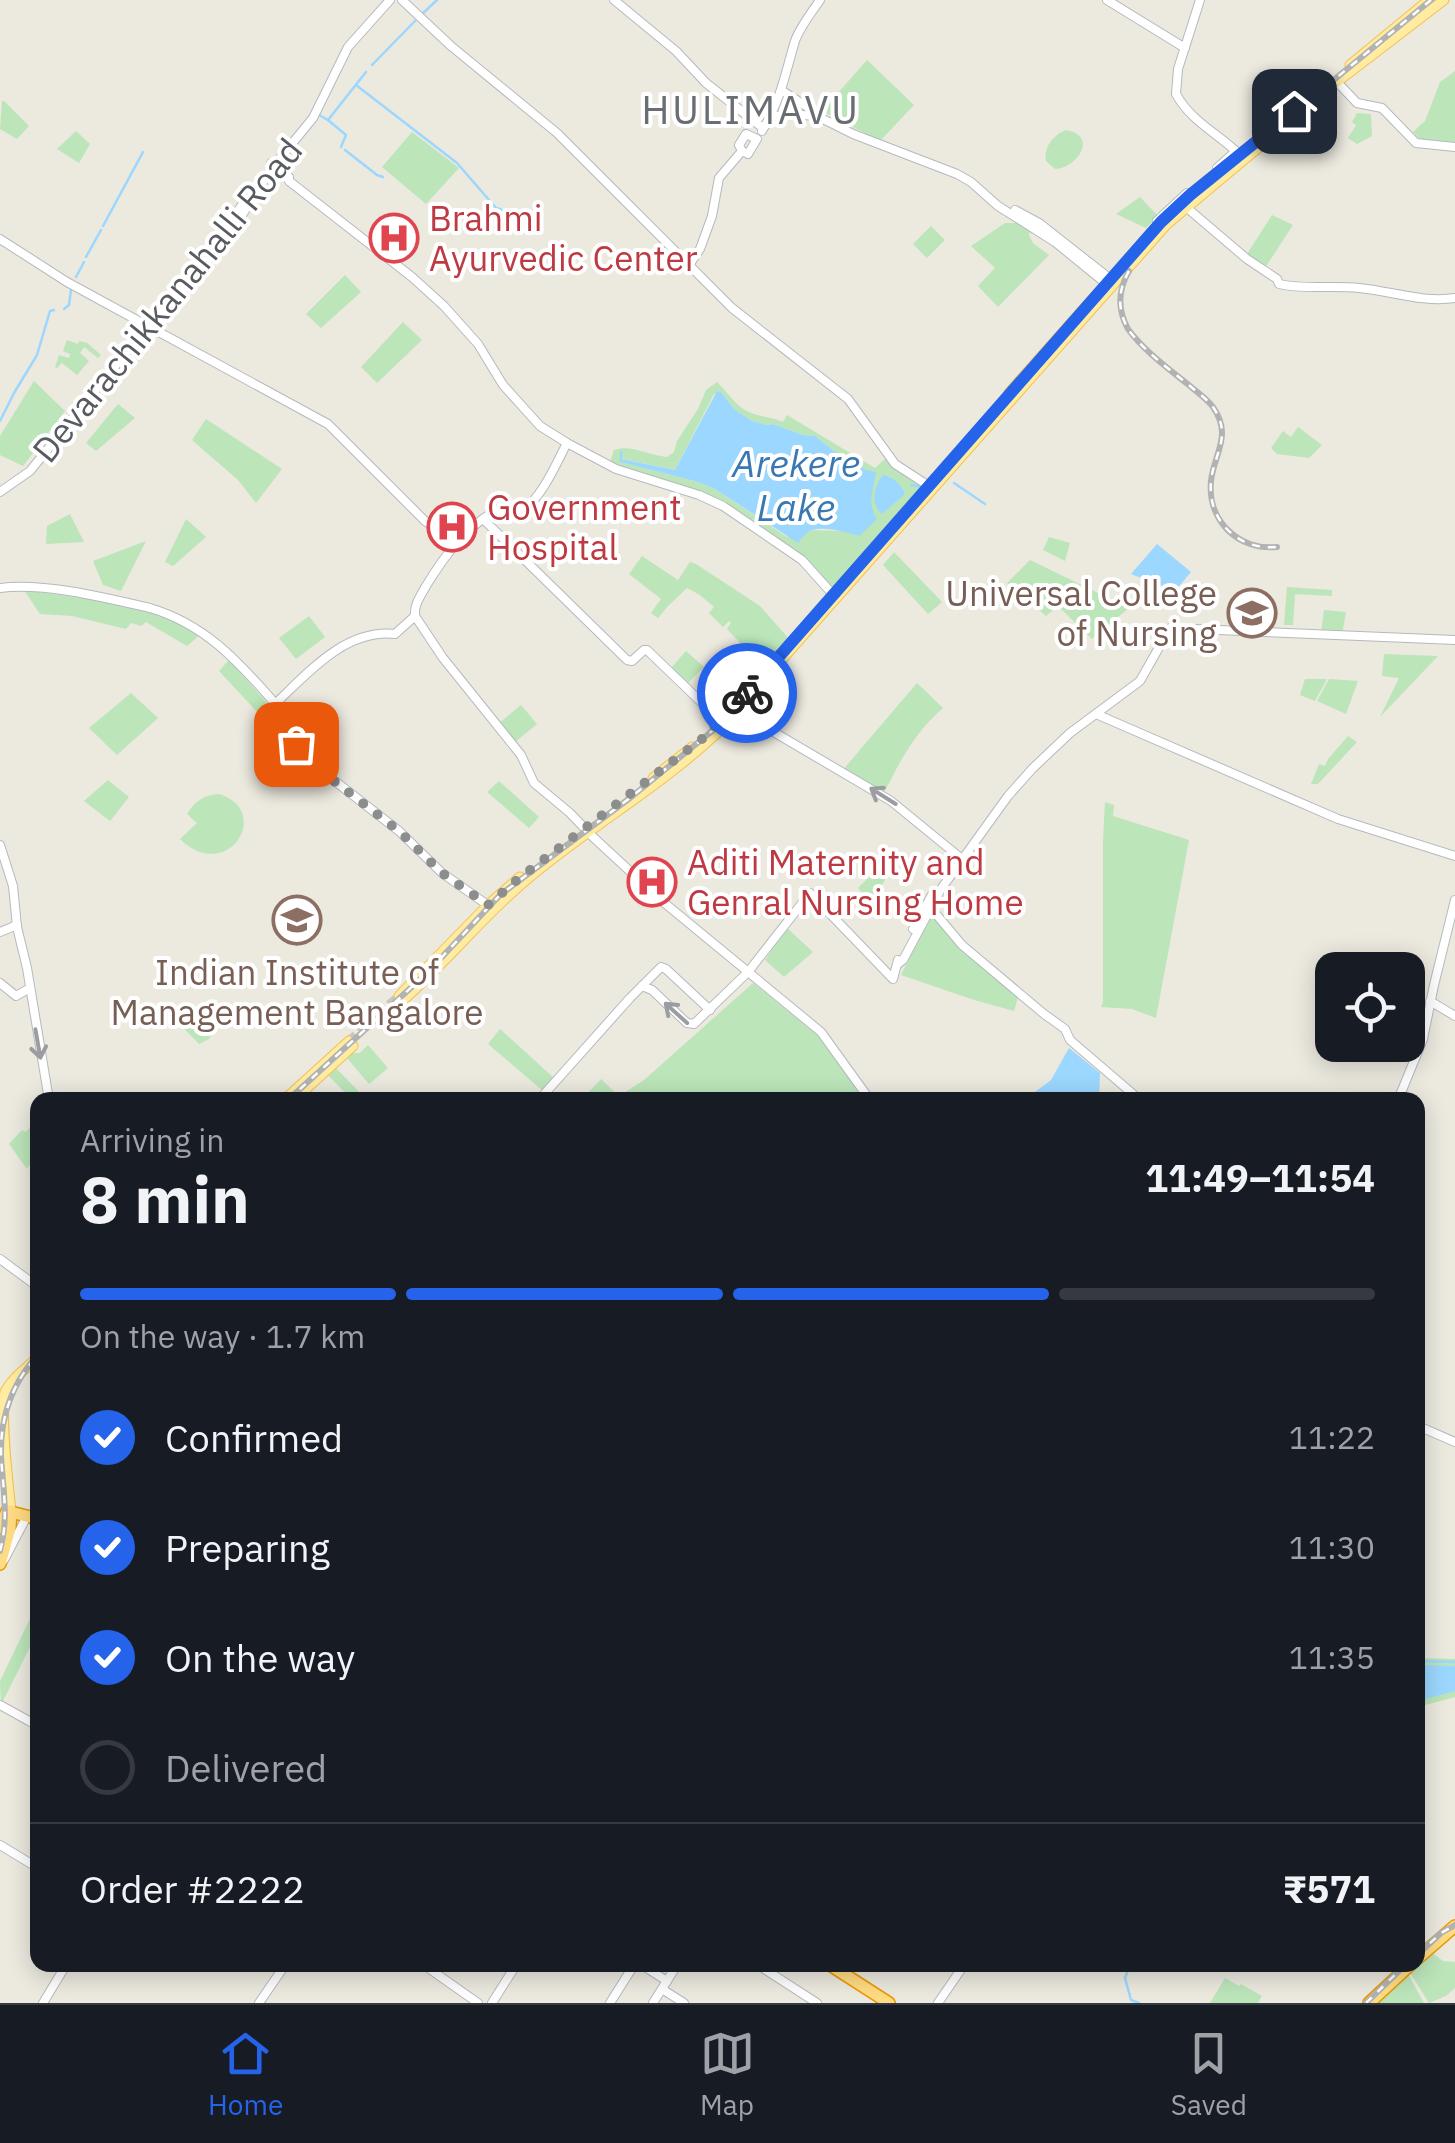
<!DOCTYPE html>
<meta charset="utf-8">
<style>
:root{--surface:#171b24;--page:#20242c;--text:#f1f3f6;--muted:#9ea1a6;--line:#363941;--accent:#2563eb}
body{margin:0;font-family:"IBM Plex Sans",sans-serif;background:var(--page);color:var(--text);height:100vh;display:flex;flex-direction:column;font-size:38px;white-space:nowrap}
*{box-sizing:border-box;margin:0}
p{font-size:32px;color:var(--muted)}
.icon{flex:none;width:55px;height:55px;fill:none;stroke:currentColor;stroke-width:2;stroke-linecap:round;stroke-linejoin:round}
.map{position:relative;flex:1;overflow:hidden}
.drawer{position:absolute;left:30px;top:1092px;width:1395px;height:880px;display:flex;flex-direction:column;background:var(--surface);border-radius:20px;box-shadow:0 5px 25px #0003}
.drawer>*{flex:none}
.buttons{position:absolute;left:1315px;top:952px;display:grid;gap:20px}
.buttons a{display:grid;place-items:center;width:110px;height:110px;border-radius:20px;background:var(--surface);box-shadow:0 5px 25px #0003;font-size:50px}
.pin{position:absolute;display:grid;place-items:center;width:85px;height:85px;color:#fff;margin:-42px;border-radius:20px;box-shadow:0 5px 15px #0006}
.courier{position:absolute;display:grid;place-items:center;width:100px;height:100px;margin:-50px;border:8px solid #2563eb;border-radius:50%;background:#fff;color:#222;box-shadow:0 2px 12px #0007}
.summary em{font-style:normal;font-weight:700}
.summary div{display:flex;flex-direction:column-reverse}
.summary{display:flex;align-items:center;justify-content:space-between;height:170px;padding:0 50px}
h1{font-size:65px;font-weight:700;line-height:75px}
.bar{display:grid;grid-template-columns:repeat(4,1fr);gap:15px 10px;align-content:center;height:120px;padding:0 50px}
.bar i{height:12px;border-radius:8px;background:var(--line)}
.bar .active{background:var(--accent)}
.bar p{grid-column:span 4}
.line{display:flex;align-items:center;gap:25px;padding:0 50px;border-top:2px solid var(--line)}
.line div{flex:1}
ol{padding:0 50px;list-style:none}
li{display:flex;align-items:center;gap:30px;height:110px}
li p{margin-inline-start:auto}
li .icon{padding:10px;border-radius:50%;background:var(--accent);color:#fff;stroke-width:4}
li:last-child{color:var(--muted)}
li i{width:55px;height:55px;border:5px solid var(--line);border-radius:50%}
.tabs{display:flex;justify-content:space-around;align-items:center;height:140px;border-top:2px solid var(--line);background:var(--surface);font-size:28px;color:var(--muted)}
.tabs a{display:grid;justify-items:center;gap:5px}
.tabs .active{color:var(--accent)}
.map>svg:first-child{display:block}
.green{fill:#bce5ba;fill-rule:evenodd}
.water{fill:#9cd7ff}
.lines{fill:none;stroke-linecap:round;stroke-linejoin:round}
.stream{stroke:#9cd7ff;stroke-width:2.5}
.primary-tunnel{stroke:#c7c6c0;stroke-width:9;stroke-dasharray:9 4.5;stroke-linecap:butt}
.secondary-casing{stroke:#b5b9bf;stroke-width:10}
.primary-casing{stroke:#f3c050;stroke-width:11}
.highway-casing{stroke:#eb9900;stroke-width:14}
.secondary{stroke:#fff;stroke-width:8}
.primary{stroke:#ffeca1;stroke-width:9}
.highway{stroke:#ffdb83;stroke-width:11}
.rail-casing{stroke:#b1b2b2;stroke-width:6}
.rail{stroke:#fff;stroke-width:2.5;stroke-dasharray:8;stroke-linecap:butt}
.oneway{stroke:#9b9da0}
.done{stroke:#8c8d8d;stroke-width:10;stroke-dasharray:0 18}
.route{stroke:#2563eb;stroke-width:12}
.labels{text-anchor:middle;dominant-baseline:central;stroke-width:8;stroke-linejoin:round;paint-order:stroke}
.health-label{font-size:35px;fill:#be3a42;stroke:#fff;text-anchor:start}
.street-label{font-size:35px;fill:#585c61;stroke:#fff}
.education-label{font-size:35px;fill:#785e54;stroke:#fff;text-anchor:end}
.water-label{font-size:38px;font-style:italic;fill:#3978b2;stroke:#fff}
.quarter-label{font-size:40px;letter-spacing:2.5px;fill:#696e73;stroke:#fff}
</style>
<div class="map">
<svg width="1455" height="2003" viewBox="0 0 1455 2003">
<rect width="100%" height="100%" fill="#ece9df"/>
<g class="green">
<polygon points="867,60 914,105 880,141 822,111"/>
<polygon points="1455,71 1455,142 1420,139 1413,132 1425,121 1440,82"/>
<polygon points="2,101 4,101 29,126 17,139 0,129"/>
<polygon points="1357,113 1371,114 1372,136 1357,144 1348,138 1356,125 1352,122"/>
<path d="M1066,130C1099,136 1077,168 1055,169L1046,161C1043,148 1053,135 1066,130Z"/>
<polygon points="76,131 90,144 79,163 57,149"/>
<polygon points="412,132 459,168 426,204 382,167"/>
<polygon points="1140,197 1158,216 1146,228 1116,214"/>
<polygon points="1272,215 1293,225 1265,268 1247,254"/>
<polygon points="1005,223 1022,223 1030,230 1029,235 1033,243 1049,255 998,307 978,286 995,268 971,246"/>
<polygon points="931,226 945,240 927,258 913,244"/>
<polygon points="345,275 361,292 321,328 306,314"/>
<polygon points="403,322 422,340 377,383 361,367"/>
<polygon points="67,340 78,344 79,341 87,343 101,355 98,358 84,347 80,353 89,361 77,375 62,363 57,368 55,367 59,355 69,358 70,354 63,351"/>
<polygon points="34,381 65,411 23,466 0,455 0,436"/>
<path d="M717,382C728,392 735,406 749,412C760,417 772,417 783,422L787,415L875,468L886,458L895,468L920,484L921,490L834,590L805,559L724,502L710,495L610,462L614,450C631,444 650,456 667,457L674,452L677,441L698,409L706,390ZM722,393L734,409L752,421L767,425L773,424L803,435L815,436L834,451L867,470L875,472L870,497L871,510L859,536L842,531L813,530L787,537L715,489L698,482L622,462V459L675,470L714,394Z"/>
<polygon points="118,404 135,418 96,451 86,443"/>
<polygon points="206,419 282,469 256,503 238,480 192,440"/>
<polygon points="1298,427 1322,445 1309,458 1277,454 1271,448 1283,431 1291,437"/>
<polygon points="70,514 84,542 46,544 47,526"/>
<polygon points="186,519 206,537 173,566 165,562"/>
<polygon points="1049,537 1070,543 1065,561 1043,550"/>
<polygon points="146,541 121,591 103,585 93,561"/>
<polygon points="894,552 942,602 928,614 883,565"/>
<polygon points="642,556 678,580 690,562 696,564 760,606 790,640 765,669 727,629 731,623 729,621 723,627 709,613 714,607 700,595 687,588 668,606 658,618 651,613 661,599 629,574"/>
<polygon points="1030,560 1129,608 1092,639 1058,606 1046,616 1007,583"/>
<polygon points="1287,587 1332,590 1332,596 1295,594 1293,625 1284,625"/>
<polygon points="24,590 117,603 161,614 201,634 187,646 146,622 141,626 131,623 126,629 72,616 40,614"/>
<polygon points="1324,610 1346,612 1342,635 1321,633"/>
<polygon points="309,616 325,637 296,659 279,638"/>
<polygon points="686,651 704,667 687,684 671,668"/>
<polygon points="1384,654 1438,656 1380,717 1399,678 1382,676"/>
<polygon points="229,660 267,703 267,707 261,716 219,671"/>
<polygon points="1305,679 1327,679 1315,701 1300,695"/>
<polygon points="1329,679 1358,681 1346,714 1317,701"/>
<path d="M917,683L943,708C915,732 900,761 884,793L842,771Z"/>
<polygon points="131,693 158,718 117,755 89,728"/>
<polygon points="521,705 537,724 514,743 498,724"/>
<polygon points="1348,736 1357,742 1318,784 1311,784 1319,764 1325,766 1328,759"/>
<polygon points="108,780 129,797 110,821 84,801"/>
<polygon points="499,781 539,817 529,828 487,792"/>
<path d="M219,794C274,811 227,885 180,839L197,823L187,814C195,801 204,795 219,794Z"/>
<polygon points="1105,802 1114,805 1113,816 1189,840 1156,1018 1132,1009 1101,1007 1103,1002 1103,841"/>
<polygon points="879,867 888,875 871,902 858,888"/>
<polygon points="932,913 959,947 1018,997 1014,1011 974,1000 901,975"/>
<polygon points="787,928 813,952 784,977 765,960"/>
<polygon points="753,983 822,1039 867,1100 581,1100 601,1079 619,1096 644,1080"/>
<polygon points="180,1004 189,1006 214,1030 209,1039 199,1044 170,1014"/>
<polygon points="500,1029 554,1078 543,1091 488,1044"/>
<polygon points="368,1045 388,1068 369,1084 347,1058 351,1053 360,1053"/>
<polygon points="336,1068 367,1100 352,1100 328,1075"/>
<polygon points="37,1119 37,1143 32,1149 37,1155 27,1169 9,1144 22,1130 26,1132"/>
<polygon points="37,1604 37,1633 1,1705 0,1681"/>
<polygon points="1418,1658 1455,1659 1455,1697 1418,1707"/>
<polygon points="1431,1952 1443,1961 1455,1962 1455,1988 1446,1996 1429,2003 1409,1971"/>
<polygon points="1407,1972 1424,2003 1373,2003"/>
<polygon points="1225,1978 1239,1986 1241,1984 1262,1996 1258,2003 1210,2003"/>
</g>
<g class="water">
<path d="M717,391L722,393L734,409L752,421L767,425L773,424L803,435L815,436L834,451L867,470L876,472C874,490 866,501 877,519L859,536C846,532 825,526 812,530C806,532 802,538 798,543L715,489L698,482L621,462V459L675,470Z"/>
<path d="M883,475C893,477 901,484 905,494L882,514C870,504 874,486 883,475Z"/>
<polygon points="1157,544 1191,572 1175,591 1131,574"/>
<polygon points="1069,1048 1100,1073 1099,1100 1024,1100 1051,1080"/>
<polygon points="1418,1665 1455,1666 1455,1691 1418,1701"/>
</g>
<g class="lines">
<g class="stream">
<polyline points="421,15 437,0"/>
<polyline points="372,65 415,21"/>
<polyline points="356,85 457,163 496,208 500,209 523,229"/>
<polyline points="319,115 328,120 366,72"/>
<polyline points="328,120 346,135 341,147"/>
<polyline points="345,150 377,175 383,177"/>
<polyline points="103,226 143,152"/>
<polyline points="86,257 101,230"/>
<polyline points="76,277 84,262"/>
<polyline points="64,309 69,305 71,290"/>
<polyline points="0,421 14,393 37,355 50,311 54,310"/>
<polyline points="621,452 621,461"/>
<polyline points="954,483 985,504"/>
<polyline points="911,485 923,487"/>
<polyline points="1418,1661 1455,1662"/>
<polyline points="1130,1965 1125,1978 1131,2000 1139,2003"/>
</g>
<polyline class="primary-tunnel" points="349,1041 399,996"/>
<g class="secondary-casing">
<g id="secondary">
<polyline points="402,0 451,46 557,133 732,308 848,399 895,464 932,488"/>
<polyline points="614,0 676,51 706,83 763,128"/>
<polyline points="1107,0 1185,48"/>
<path d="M1200,0L1178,69L1176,94C1191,122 1221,135 1242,157"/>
<polyline points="1337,82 1357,103 1382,108 1416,143 1455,147"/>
<polyline points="781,90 812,110 817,116"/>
<polyline points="771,117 788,114 817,116 853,134 957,174 971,182 998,206 1055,242 1109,286"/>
<path d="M762,131C781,100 785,74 795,41C800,27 812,12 820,0"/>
<polyline points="271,163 289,177 289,181 412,277 444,306 478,344 503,385 540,426 567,443 616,469 699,495 723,506 802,560 836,598"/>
<polyline points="1217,168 1236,151"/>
<path d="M1186,207L1247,259L1277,279L1279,284C1305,290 1332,285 1359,288C1391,291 1423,303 1455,298"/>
<polyline points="1015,210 1039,223 1113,281"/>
<polyline points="1157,221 1187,193"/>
<polyline points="229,224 246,199"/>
<polyline points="0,239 67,282 328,424 425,521 456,543"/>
<polyline points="689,265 700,249 712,216 719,178 742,151 748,154 757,139 746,134 739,145 742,151"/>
<path d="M567,443C557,462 541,500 522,510C515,514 506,510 499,509C466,526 445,555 426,586C420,597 414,604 415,616L443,658L521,755L534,783L570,813L592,836L662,901L821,1032L870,1100"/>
<polyline points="0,492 30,471 146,328 196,276 242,215 272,168 313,118 348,47 390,0"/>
<polyline points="483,519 627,660 632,661 644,650 647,650 725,725"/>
<path d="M0,588C43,582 107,598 150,608C204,624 237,660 273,701L274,705L270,714L273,720L331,778L399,831L442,873L489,906"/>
<path d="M274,705C309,672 345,629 395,634L415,616"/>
<polyline points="738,711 891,801 962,859"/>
<polyline points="1096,714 1338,819 1455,856"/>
<polyline points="0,845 13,886 17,927 27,968 49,1100"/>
<polyline points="930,907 962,945 1044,1014 1065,1029 1070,1040 1140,1100"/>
<polyline points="913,929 933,893"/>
<polyline points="0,932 17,925"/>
<polyline points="898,964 903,960 941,889 1008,796 1033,768 1070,733 1140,681 1170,628 1455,640"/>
<polyline points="0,983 16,996 30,988"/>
<polyline points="642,986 652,990 687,1023 694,1024 748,972 810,893 893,979 898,960"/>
<polyline points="1430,1001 1455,1016"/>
<polyline points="539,1100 630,998 661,967 666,969 710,1010"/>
<polyline points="1398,1100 1423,1039 1434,985 1455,900"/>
<polyline points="0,1259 38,1287"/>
<polyline points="1418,1426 1455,1442"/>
<polyline points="4,1560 25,1520"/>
<polyline points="0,1705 38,1726"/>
<polyline points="0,1845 38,1868"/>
<polyline points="424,1965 478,2003"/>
<polyline points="642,1965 667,1981"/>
<polyline points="758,1965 817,2003"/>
<polyline points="662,1989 684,2003"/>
<polyline points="43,2003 66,1965"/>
<polyline points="259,2003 285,1965"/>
<polyline points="492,2003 516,1965"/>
<polyline points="610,2003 634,1965"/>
<polyline points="653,2003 677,1965"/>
<polyline points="938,2003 964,1965"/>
</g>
</g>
<g class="primary-casing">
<g id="primary">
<polyline points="1350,65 1429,0"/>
<polyline points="1241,153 1276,125"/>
<polyline points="1009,393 1161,222 1225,166"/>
<polyline points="653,778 692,747"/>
<polyline points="399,996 488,905 520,877"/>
<path d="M403,1000C446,963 481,918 525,881C586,829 657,789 716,734L1167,224L1337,82L1444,0"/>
<polyline points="284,1100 349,1041"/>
<polyline points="294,1100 353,1046"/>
<path d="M11,1511C8,1482 0,1418 5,1392C12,1378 27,1368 38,1357"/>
</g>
</g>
<g class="highway-casing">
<g id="highway">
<polyline points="0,1528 7,1511 38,1519"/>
<polyline points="0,1564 10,1528 11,1511"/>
<polyline points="1418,1958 1455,1926"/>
<polyline points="830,1965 889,2003"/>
<polyline points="1369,2003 1410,1965"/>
</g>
</g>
<use href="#secondary" class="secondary"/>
<use href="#primary" class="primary"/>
<use href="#highway" class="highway"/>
<g class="rail-casing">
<g id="rail">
<path d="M1129,271C1118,290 1117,309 1128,329C1144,351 1169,369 1190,386C1198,393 1207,399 1213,407C1233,436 1214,453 1211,481C1207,521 1239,551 1277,547"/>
<polyline points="288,1100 427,973 500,895 630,798 717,727 1080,318 1162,221 1431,0"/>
<path d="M0,1551C9,1519 3,1488 1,1456C0,1418 12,1383 38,1355"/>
<polyline points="1418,1954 1441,1933 1455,1925"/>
<polyline points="1366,2003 1405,1965"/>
</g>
</g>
<use href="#rail" class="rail"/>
</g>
<defs><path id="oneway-shaft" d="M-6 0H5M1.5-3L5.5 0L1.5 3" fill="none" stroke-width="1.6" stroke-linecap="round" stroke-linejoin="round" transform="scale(2.5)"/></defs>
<g class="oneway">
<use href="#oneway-shaft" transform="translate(883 796) rotate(-148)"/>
<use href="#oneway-shaft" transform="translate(676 1013) rotate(-138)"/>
<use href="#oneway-shaft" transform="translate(38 1044) rotate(80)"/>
</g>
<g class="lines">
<polyline class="done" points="296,744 330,778 399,831 442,873 488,905 517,880 702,739 747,693"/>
<polyline class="route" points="747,693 1161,222 1190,195 1294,111"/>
</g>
<defs>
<g id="hospital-ring" transform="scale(2.5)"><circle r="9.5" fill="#fff" stroke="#e0444e" stroke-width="1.5"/><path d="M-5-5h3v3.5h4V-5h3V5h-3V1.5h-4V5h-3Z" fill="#e0444e"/></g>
<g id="university-ring" transform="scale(2.5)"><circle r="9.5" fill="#fff" stroke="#8d6e63" stroke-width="1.5"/><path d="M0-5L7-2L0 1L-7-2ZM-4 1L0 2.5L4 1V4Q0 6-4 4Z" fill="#8d6e63"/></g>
</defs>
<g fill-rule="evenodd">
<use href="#hospital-ring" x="394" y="238"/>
<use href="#hospital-ring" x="452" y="527"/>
<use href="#university-ring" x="1252" y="613"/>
<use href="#hospital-ring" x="652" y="882"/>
<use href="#university-ring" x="297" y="920"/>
</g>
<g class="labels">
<g class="health-label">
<text x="429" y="218">Brahmi<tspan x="429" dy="40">Ayurvedic Center</tspan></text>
<text x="487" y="507">Government<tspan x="487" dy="40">Hospital</tspan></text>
<text x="687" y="862">Aditi Maternity and<tspan x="687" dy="40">Genral Nursing Home</tspan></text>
</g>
<g class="street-label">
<text transform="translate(167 300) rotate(-51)">Devarachikkanahalli Road</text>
</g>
<g class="education-label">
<text x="1217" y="593">Universal College<tspan x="1217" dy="40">of Nursing</tspan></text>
<text x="297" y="972" text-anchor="middle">Indian Institute of<tspan x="297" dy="40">Management Bangalore</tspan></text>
</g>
<g class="water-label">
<text x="796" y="462">Arekere<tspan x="796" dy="44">Lake</tspan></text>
</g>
<g class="quarter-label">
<text x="751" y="109">HULIMAVU</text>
</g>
</g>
</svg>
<div class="buttons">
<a><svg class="icon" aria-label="locate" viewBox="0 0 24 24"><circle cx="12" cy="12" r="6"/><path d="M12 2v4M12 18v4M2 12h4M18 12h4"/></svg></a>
</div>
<div class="pin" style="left:296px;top:744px;background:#ea580c"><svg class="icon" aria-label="bag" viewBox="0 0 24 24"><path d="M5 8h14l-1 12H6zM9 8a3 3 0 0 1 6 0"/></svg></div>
<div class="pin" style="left:1294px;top:111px;background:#1f2937"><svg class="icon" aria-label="home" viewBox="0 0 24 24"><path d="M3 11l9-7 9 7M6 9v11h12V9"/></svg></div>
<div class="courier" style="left:747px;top:693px"><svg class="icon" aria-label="bike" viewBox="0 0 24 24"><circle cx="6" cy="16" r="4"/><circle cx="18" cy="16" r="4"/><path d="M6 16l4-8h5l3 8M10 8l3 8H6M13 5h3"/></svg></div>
<section class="drawer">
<div class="summary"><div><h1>8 min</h1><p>Arriving in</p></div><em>11:49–11:54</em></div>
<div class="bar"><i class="active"></i><i class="active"></i><i class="active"></i><i></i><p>On the way · 1.7 km</p></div>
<ol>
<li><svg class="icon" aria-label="check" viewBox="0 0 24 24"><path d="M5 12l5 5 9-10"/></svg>Confirmed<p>11:22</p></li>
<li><svg class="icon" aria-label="check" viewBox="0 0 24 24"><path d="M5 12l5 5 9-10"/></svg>Preparing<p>11:30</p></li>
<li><svg class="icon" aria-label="check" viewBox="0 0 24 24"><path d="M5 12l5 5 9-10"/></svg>On the way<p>11:35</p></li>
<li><i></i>Delivered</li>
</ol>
<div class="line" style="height:130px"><div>Order #2222</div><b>₹571</b></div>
</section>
</div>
<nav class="tabs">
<a class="active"><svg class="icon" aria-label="home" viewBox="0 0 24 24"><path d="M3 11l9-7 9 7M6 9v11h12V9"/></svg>Home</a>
<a><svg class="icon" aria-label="map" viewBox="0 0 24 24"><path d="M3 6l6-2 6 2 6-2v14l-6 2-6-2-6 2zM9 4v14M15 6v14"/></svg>Map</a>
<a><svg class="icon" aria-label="saved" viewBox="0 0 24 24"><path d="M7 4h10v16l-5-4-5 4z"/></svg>Saved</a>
</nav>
